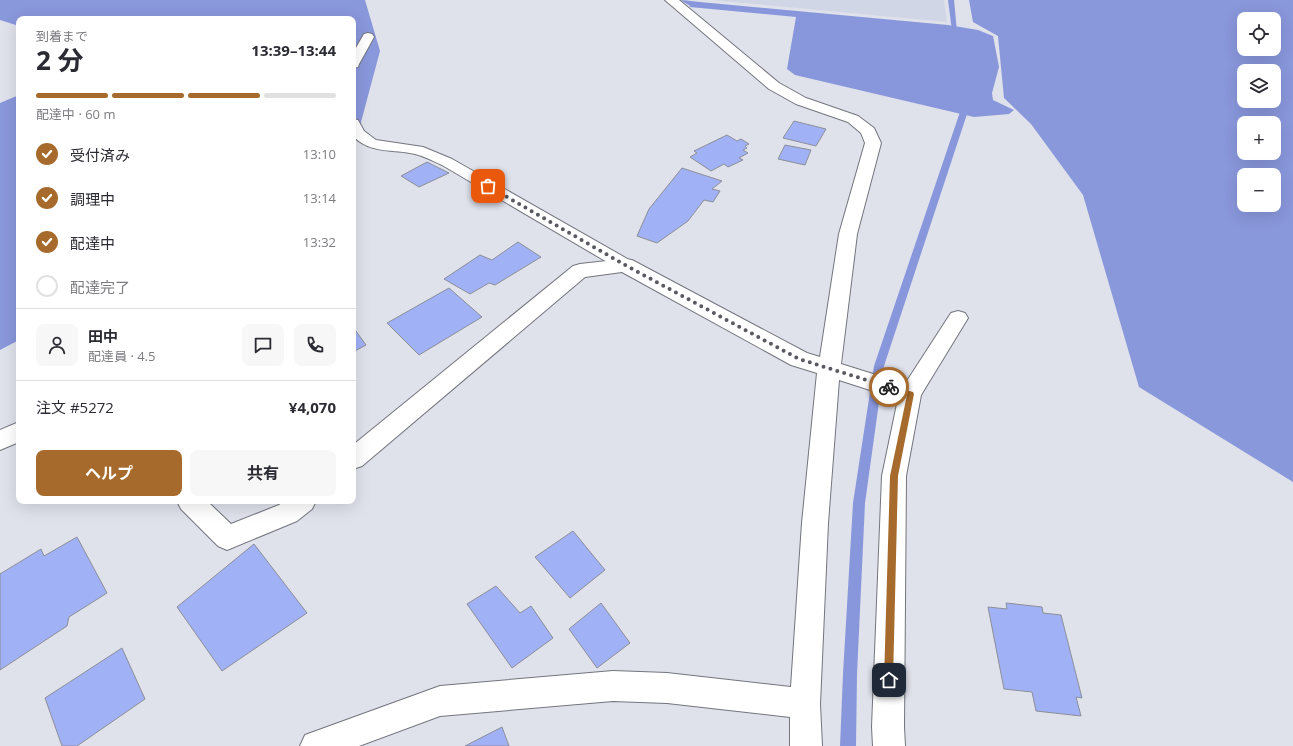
<!DOCTYPE html>
<html lang="ja">
<meta charset="utf-8">
<style>
:root{--surface:#fff;--page:#f7f7f7;--text:#2b2b33;--muted:#7c7c81;--line:#e1e1e2;--accent:#a66b2c}
body{margin:0;font-family:"Open Sans","Noto Sans JP",sans-serif;background:var(--page);color:var(--text);height:100vh;display:flex;flex-direction:column;font-size:15px;white-space:nowrap}
*{box-sizing:border-box;margin:0}
p{font-size:13px;color:var(--muted)}
.icon{flex:none;width:22px;height:22px;fill:none;stroke:currentColor;stroke-width:2;stroke-linecap:round;stroke-linejoin:round}
.map{position:relative;flex:1;overflow:hidden}
.details{position:absolute;left:16px;top:16px;width:340px;height:488px;display:flex;flex-direction:column;background:var(--surface);border-radius:8px;box-shadow:0 4px 16px #0002}
.details>*{flex:none}
.tools{position:absolute;left:1237px;top:12px;display:grid;gap:8px}
.tools a{display:grid;place-items:center;width:44px;height:44px;border-radius:8px;background:var(--surface);box-shadow:0 4px 16px #0002;font-size:20px}
.pin{position:absolute;display:grid;place-items:center;width:34px;height:34px;color:#fff;margin:-17px;border-radius:8px;box-shadow:0 2px 6px #0006}
.courier{position:absolute;display:grid;place-items:center;width:40px;height:40px;margin:-20px;border:3px solid #a66b2c;border-radius:50%;background:#fff;color:#222;box-shadow:0 1px 5px #0007}
.summary em{font-style:normal;font-weight:700}
.summary div{display:flex;flex-direction:column-reverse}
.summary{display:flex;align-items:center;justify-content:space-between;height:68px;padding:0 20px}
h1{font-size:26px;font-weight:700;line-height:30px}
.bar{display:grid;grid-template-columns:repeat(4,1fr);gap:6px 4px;align-content:center;height:48px;padding:0 20px}
.bar i{height:5px;border-radius:3px;background:var(--line)}
.bar .selected{background:var(--accent)}
.bar p{grid-column:span 4}
.line{display:flex;align-items:center;gap:10px;padding:0 20px;border-top:1px solid var(--line)}
.line div{flex:1}
.round{display:grid;place-items:center;flex:none;width:42px;height:42px;border-radius:8px;background:var(--page)}
ol{padding:0 20px;list-style:none}
li{display:flex;align-items:center;gap:12px;height:44px}
li p{margin-inline-start:auto}
li .icon{padding:4px;border-radius:50%;background:var(--accent);color:#fff;stroke-width:4}
li:last-child{color:var(--muted)}
li i{width:22px;height:22px;border:2px solid var(--line);border-radius:50%}
.primary-button{display:flex;gap:8px;margin-top:auto;padding:8px 20px}
.primary-button a{flex:1;height:46px;border-radius:8px;background:var(--accent);color:#fff;font-size:16px;font-weight:700;line-height:46px;text-align:center}
.primary-button a+a{background:var(--page);color:var(--text)}
.map>svg:first-child{display:block}
.built{fill:#d1d6e6}
.forest{fill:#8997db;fill-rule:evenodd}
.water{fill:#8897db}
.lines{fill:none;stroke-linecap:round;stroke-linejoin:round}
.stream{fill:#8897db;fill-rule:evenodd}
.building{fill:#a1b1f6;stroke:#8c8f98}
.lane-casing{stroke:#73757e;stroke-width:2}
.street-casing{stroke:#73757e;stroke-width:2}
.lane{fill:#fff;fill-rule:evenodd}
.street{fill:#fff;fill-rule:evenodd}
.route{fill:#a66b2c}
.done{stroke:#595a60;stroke-width:4;stroke-dasharray:0 7.2}
</style>
<div class="map">
<svg width="1293" height="746" viewBox="0 0 1293 746">
<rect width="100%" height="100%" fill="#dfe1eb"/>
<polygon class="built" points="712,0 944,0 947,22"/>
<g class="forest">
<polygon points="0,0 365,0 380,51 353,152 353,19 19,19 19,26 0,20"/>
<path d="M969,0H1293V482L1139,387L1083,195L1031,124L1004,98L998,36L973,22ZM1244,19H1274V49H1244ZM1244,71H1274V101H1244ZM1244,123H1274V153H1244ZM1244,175H1274V205H1244Z"/>
<polygon points="19,95 19,340 0,350 0,103"/>
</g>
<polygon class="water" points="689,1 948,25 978,30 993,36 999,67 992,93 993,100 1014,110 1009,114 974,117 795,75 787,69 796,17 690,7"/>
<g class="lines">
<g class="stream">
<path d="M681,0C686,0 704,3 707,5C699,10 688,6 681,0Z"/>
<polygon points="948,0 954,0 957,32 952,31"/>
<polygon points="962,106 965,106 969,108 884,366 865,503 857,674 856,746 840,746 843,674 853,503 874,366"/>
</g>
</g>
<g class="building">
<polygon points="794,121 826,129 816,146 783,138"/>
<polygon points="727,135 737,141 741,139 749,144 745,146 747,148 743,150 748,153 739,158 743,160 728,167 724,164 711,171 690,157 697,153 694,151"/>
<polygon points="785,145 811,150 805,165 778,159"/>
<polygon points="427,162 449,173 419,187 401,176"/>
<polygon points="682,168 722,181 712,189 720,191 713,202 704,200 688,221 657,243 637,236 649,209"/>
<polygon points="518,242 541,257 495,285 489,283 470,294 444,279 480,255 492,260"/>
<polygon points="449,288 482,317 419,355 387,323"/>
<polygon points="353,327 366,345 353,352"/>
<polygon points="573,531 605,570 570,598 535,557"/>
<polygon points="77,537 107,593 69,617 67,626 0,670 0,574 41,549 44,556"/>
<polygon points="254,544 307,613 222,671 177,607"/>
<polygon points="496,586 520,613 531,606 553,638 512,668 467,604"/>
<polygon points="601,603 630,643 597,668 569,629"/>
<polygon points="1006,603 1042,607 1043,613 1061,615 1082,698 1076,697 1081,716 1036,711 1032,692 1004,689 988,607 1007,609"/>
<polygon points="122,648 145,699 77,746 62,746 45,698"/>
<polygon points="502,727 509,746 465,746"/>
</g>
<g class="lines">
<g class="lane-casing">
<g id="lane">
<polygon points="368,33 372,34 374,37 359,64 358,67 353,68 353,53 364,34"/>
<path d="M353,119L358,120L364,131L376,140L423,147L452,159L631,261L634,265L631,269L625,271L619,269L442,165C433,161 424,156 415,154C394,149 370,154 353,136Z"/>
</g>
</g>
<g class="street-casing">
<g id="street">
<polygon points="665,0 679,0 779,83 806,98 858,116 874,128 881,143 857,234 841,364 905,384 951,313 958,311 965,313 968,318 921,395 906,476 904,727 905,746 873,746 872,727 882,476 898,399 839,380 828,523 820,704 822,746 790,746 790,717 667,703 613,701 440,716 359,746 300,746 305,735 440,686 613,671 667,673 791,687 802,523 817,373 791,365 622,272 585,277 362,466 353,469 353,445 573,266 580,264 625,259 632,260 807,353 820,357 839,234 865,143 861,133 848,122 796,104 769,89"/>
<polygon points="19,422 19,442 0,450 0,430"/>
<polygon points="177,501 207,501 231,524 279,505 284,501 316,501 312,509 297,521 227,550 218,546 181,509"/>
</g>
</g>
<use href="#lane" class="lane"/>
<use href="#street" class="street"/>
</g>
<polygon class="route" points="887,385 889,385 913,392 914,394 898,476 893,680 892,683 889,685 886,683 884,680 890,476 907,395 887,389"/>
<g class="lines">
<polyline class="done" points="488,186 625,265 799,359 889,387"/>
</g>
</svg>
<div class="tools">
<a><svg class="icon" aria-label="locate" viewBox="0 0 24 24"><circle cx="12" cy="12" r="6"/><path d="M12 2v4M12 18v4M2 12h4M18 12h4"/></svg></a>
<a><svg class="icon" aria-label="layers" viewBox="0 0 24 24"><path d="M12 4l9 5-9 5-9-5zM3 14l9 5 9-5"/></svg></a>
<a>+</a>
<a>−</a>
</div>
<div class="pin" style="left:488px;top:186px;background:#ea580c"><svg class="icon" aria-label="bag" viewBox="0 0 24 24"><path d="M5 8h14l-1 12H6zM9 8a3 3 0 0 1 6 0"/></svg></div>
<div class="pin" style="left:889px;top:680px;background:#1f2937"><svg class="icon" aria-label="home" viewBox="0 0 24 24"><path d="M3 11l9-7 9 7M6 9v11h12V9"/></svg></div>
<div class="courier" style="left:889px;top:387px"><svg class="icon" aria-label="bike" viewBox="0 0 24 24"><circle cx="6" cy="16" r="4"/><circle cx="18" cy="16" r="4"/><path d="M6 16l4-8h5l3 8M10 8l3 8H6M13 5h3"/></svg></div>
<section class="details">
<div class="summary"><div><h1>2 分</h1><p>到着まで</p></div><em>13:39–13:44</em></div>
<div class="bar"><i class="selected"></i><i class="selected"></i><i class="selected"></i><i></i><p>配達中 · 60 m</p></div>
<ol>
<li><svg class="icon" aria-label="check" viewBox="0 0 24 24"><path d="M5 12l5 5 9-10"/></svg>受付済み<p>13:10</p></li>
<li><svg class="icon" aria-label="check" viewBox="0 0 24 24"><path d="M5 12l5 5 9-10"/></svg>調理中<p>13:14</p></li>
<li><svg class="icon" aria-label="check" viewBox="0 0 24 24"><path d="M5 12l5 5 9-10"/></svg>配達中<p>13:32</p></li>
<li><i></i>配達完了</li>
</ol>
<div class="line" style="height:72px"><a class="round"><svg class="icon" aria-label="person" viewBox="0 0 24 24"><circle cx="12" cy="8" r="4"/><path d="M4 21q1-7 8-7t8 7"/></svg></a><div><b>田中</b><p>配達員 · 4.5</p></div><a class="round"><svg class="icon" aria-label="chat" viewBox="0 0 24 24"><path d="M4 5h16v11H9l-5 4z"/></svg></a><a class="round"><svg class="icon" aria-label="phone" viewBox="0 0 24 24"><path d="M5 4h4l2 5-3 2q2 4 5 5l2-3 5 2v4C11 20 4 13 5 4z"/></svg></a></div>
<div class="line" style="height:52px"><div>注文 #5272</div><b>¥4,070</b></div>
<div class="primary-button"><a>ヘルプ</a><a>共有</a></div>
</section>
</div>
